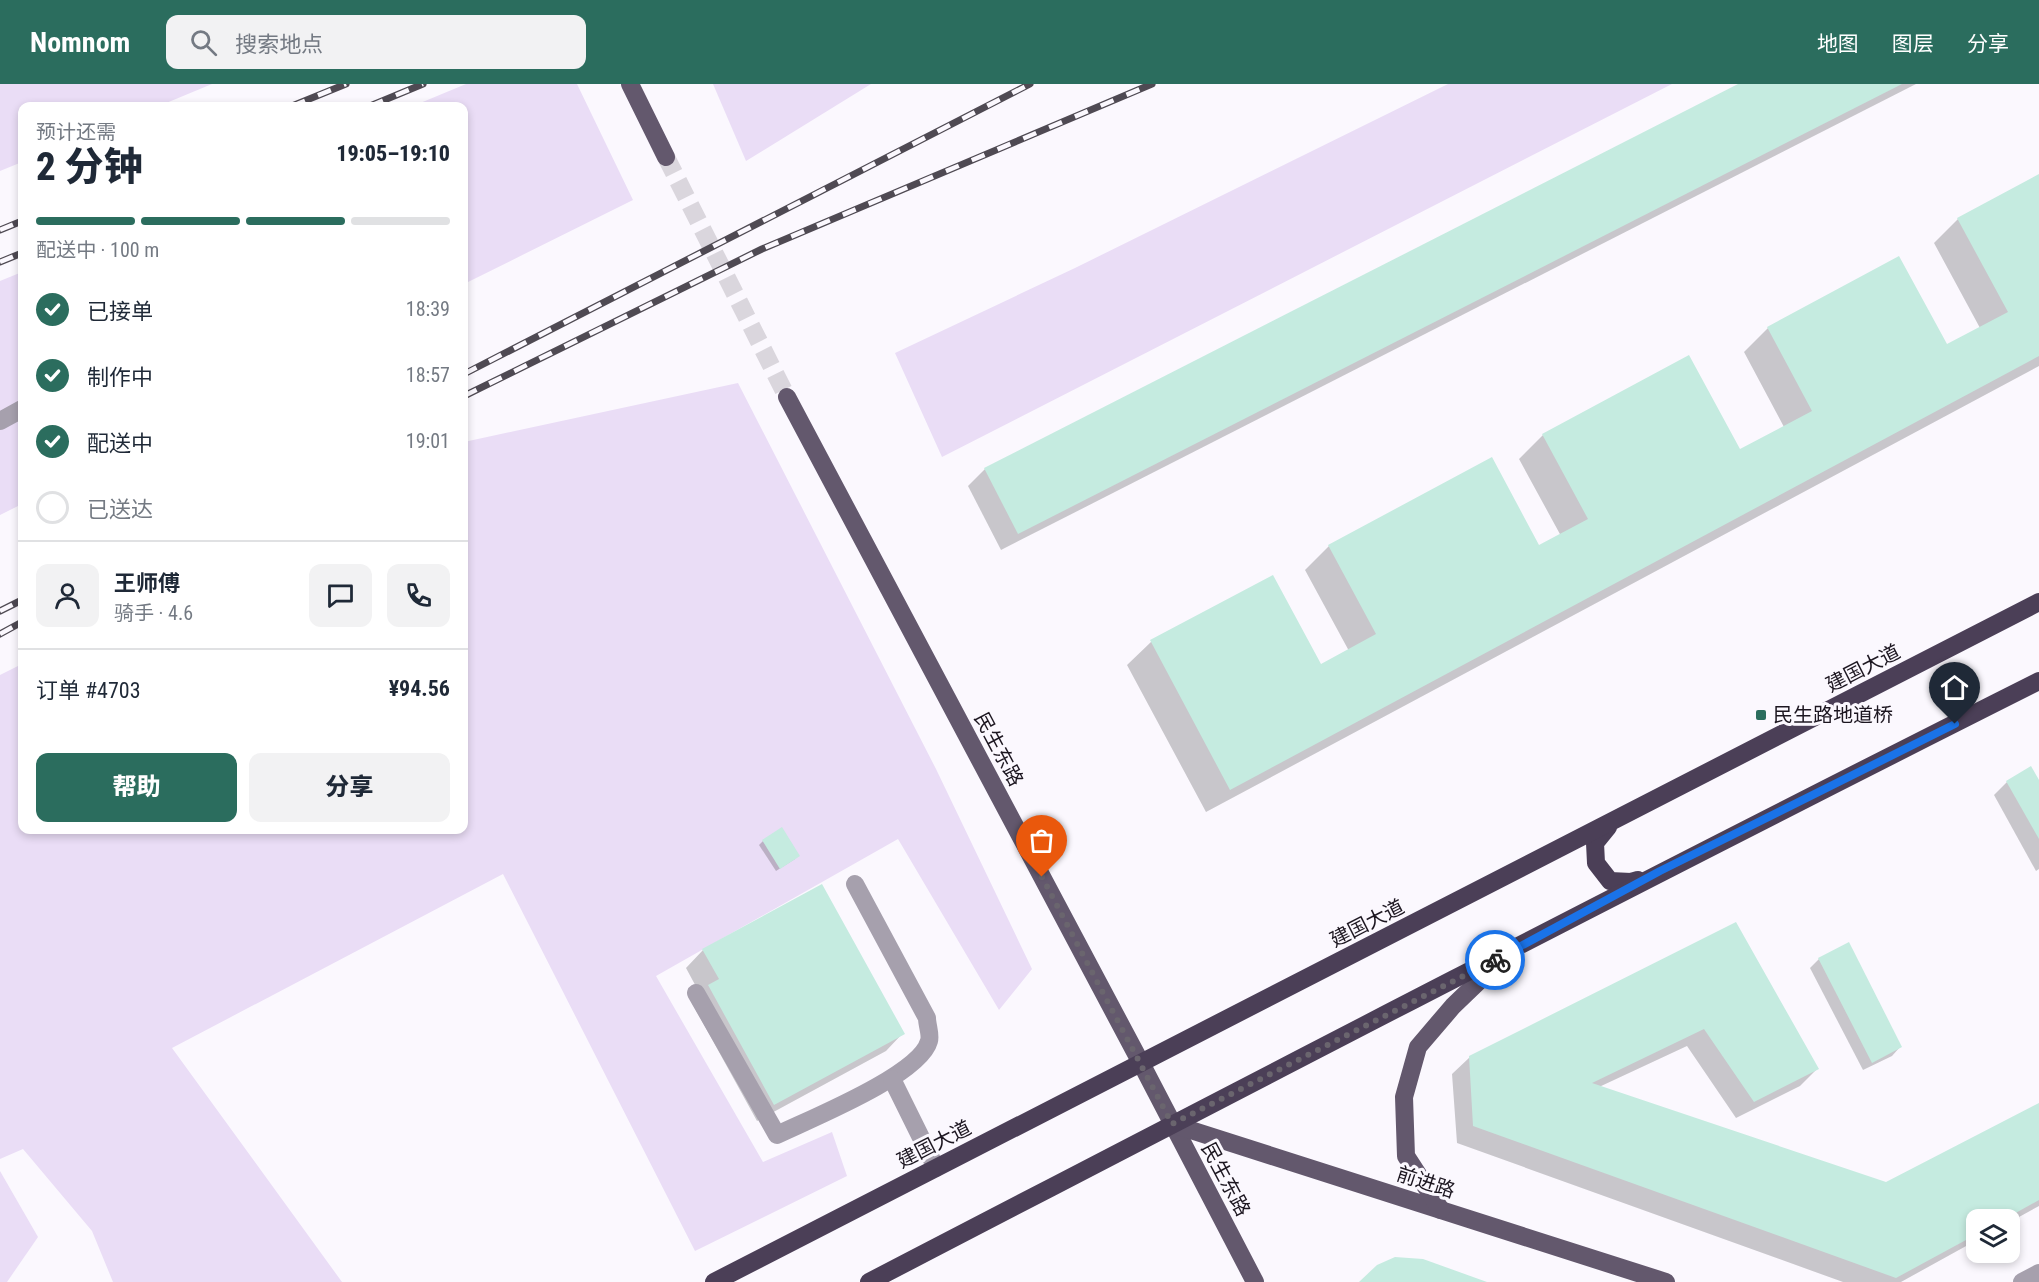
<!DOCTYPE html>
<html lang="zh">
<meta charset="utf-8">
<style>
:root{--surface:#fff;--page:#f2f2f3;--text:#1f2937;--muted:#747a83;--line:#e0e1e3;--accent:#2b6d5e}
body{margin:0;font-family:"Roboto Condensed","Noto Sans SC",sans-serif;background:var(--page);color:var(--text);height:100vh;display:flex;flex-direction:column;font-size:22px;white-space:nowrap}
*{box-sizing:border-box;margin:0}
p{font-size:20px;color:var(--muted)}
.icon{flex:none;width:33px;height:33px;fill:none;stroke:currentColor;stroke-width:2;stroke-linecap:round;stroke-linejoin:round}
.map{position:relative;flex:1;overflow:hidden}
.drawer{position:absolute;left:18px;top:18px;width:450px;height:732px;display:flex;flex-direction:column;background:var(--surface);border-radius:12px;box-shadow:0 3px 9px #0003}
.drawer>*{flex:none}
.buttons{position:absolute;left:1966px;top:1125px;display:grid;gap:12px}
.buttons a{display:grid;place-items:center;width:54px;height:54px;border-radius:12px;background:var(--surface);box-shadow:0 3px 9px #0003;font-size:30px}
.pin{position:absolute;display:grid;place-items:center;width:51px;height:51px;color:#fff;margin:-62px -26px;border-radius:50% 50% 50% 0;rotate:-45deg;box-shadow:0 0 6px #0007}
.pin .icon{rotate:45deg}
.courier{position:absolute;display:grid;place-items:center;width:60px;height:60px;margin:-30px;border:4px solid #1a73e8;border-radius:50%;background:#fff;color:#222;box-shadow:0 2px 8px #0007}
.overview em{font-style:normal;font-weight:800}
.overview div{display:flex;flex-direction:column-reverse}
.overview{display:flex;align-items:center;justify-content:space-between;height:102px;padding:0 18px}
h1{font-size:39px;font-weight:800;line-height:45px}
.bar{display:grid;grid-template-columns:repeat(4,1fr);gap:9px 6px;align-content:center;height:72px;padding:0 18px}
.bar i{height:8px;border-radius:4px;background:var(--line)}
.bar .on{background:var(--accent)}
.bar p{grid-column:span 4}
.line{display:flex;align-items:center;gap:15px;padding:0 18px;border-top:2px solid var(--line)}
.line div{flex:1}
.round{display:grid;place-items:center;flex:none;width:63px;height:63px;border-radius:12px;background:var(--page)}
ol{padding:0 18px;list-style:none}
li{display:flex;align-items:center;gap:18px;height:66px}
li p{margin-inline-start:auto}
li .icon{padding:6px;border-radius:50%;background:var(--accent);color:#fff;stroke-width:4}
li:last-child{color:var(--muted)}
li i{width:33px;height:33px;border:3px solid var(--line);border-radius:50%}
.primary-button{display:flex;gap:12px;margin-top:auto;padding:12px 18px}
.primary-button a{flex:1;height:69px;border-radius:12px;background:var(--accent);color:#fff;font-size:24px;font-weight:800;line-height:69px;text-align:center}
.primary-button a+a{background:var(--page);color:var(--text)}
header{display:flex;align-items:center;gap:36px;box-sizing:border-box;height:84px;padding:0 30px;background:var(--accent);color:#fff}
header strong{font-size:28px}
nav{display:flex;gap:33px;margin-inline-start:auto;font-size:21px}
.search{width:420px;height:54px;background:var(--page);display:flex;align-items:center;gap:15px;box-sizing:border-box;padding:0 21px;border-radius:12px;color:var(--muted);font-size:22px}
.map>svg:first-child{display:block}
.green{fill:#eaddf6}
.shadow{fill:#0003}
.building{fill:#c5ebe0}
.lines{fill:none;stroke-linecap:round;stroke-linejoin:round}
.major-tunnel{stroke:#dad6dd;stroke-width:18;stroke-dasharray:18 9;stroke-linecap:butt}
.minor{stroke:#a6a0ad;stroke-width:18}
.major{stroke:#63586d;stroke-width:18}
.highway{stroke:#4b3f57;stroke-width:18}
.rail-casing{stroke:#4f4a53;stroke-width:7}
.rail{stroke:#fbf8fe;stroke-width:4.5;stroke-dasharray:14;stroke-linecap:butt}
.done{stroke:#6a656e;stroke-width:6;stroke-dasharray:0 10.8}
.route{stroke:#1a73e8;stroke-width:8}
.poi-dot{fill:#2b6d5e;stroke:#fbf8fe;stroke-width:2}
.labels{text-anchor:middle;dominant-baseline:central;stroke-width:6;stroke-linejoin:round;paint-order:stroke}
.street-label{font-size:20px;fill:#1c1620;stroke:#fbf8fe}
.poi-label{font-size:20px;fill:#1c1620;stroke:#fbf8fe;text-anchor:start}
</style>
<header>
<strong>Nomnom</strong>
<div class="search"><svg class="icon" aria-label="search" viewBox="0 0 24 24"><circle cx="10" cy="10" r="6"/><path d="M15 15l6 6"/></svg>搜索地点</div>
<nav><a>地图</a><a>图层</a><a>分享</a></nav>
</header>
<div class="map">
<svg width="2039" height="1198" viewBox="0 0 2039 1198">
<rect width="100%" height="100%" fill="#fbf8fe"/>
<g class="green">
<polygon points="0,0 212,0 159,22 22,22 22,78 0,87"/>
<polygon points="466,0 577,0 633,116 464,200 464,22 413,22"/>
<polygon points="713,0 871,0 746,77"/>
<polygon points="1448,0 1672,0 942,373 895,269 1075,184"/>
<polygon points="22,188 22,420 0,431 0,197"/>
<polygon points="738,299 936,685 1032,885 999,926 898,755 656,892 763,1078 832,1048 847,1092 695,1167 503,790 172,964 342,1198 113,1198 92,1147 23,1065 0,1075 0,591 22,580 22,746 464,746 464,358"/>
<polygon points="0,1087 38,1153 7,1198 0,1198"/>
</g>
<g class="shadow">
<polygon points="1741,0 1916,0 1001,466 968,402 985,385"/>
<polygon points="2039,91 2039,282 1206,728 1127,581 1151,558 1272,493 1320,582 1349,567 1305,486 1329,462 1539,463 1561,452 1519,375 1543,351 1740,367 1784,343 1744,268 1768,244 1947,262 1980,244 1934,159 1958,135"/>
<polygon points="2007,698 2039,699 2039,785 2036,787 1994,711"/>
<polygon points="763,757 795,775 776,787 759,761"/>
<polygon points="1735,840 1817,985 1800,1002 1736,1034 1687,962 1599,1003 1886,1100 2039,1020 2039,1122 2010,1138 2010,1136 1977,1136 1977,1156 1901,1198 1843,1198 1457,1059 1452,990 1470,973"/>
<polygon points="703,866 903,949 886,967 757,1037 692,919 700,910 686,884"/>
<polygon points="1819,875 1900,963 1892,972 1863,986 1810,884"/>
</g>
<g class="building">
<polygon points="1738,0 1902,0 1018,450 984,384"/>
<polygon points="2039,90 2039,272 1230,706 1150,556 1273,491 1321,580 1376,550 1328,461 1492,373 1539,461 1588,435 1542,350 1689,271 1740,365 1812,327 1767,243 1899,172 1947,260 2008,228 1957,134"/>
<polygon points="2031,682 2039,696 2039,755 2006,697"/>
<polygon points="782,743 800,772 780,785 762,756"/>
<polygon points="822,800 905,950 774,1021 708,901 719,895 702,865"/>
<polygon points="1736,838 1819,985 1754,1018 1704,945 1592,999 1886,1098 2039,1019 2039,1116 2003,1136 1977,1136 1977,1150 1896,1194 1473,1042 1469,972"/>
<polygon points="1849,858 1902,963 1872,979 1818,874"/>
<polygon points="1395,1173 1423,1175 1487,1198 1359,1198 1377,1181"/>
</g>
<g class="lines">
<polyline class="major-tunnel" points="666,73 787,313"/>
<g class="minor">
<polyline points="0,337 22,325"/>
<path d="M696,909L777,1051C810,1035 920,991 929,957C931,951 927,941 927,934L855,800"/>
<polyline points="892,995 936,1084"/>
<polyline points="2022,1198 2039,1189"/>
</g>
<g class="major">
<polyline points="630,0 666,73"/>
<polyline points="787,313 1142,981 1255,1198"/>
<polyline points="1172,1040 1666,1198"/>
<polyline points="1441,1126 1406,1072 1404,1013 1418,963 1453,922 1505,872"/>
</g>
<g class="highway">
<polyline points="1608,743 1595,759 1596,779 1610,797 1631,798 1638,796"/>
<polyline points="714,1198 2039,518"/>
<path d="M869,1198C1258,996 1647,794 2039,597"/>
</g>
<g class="rail-casing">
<g id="rail">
<polyline points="292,22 346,0"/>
<polyline points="370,22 423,0"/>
<polyline points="0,146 22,137"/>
<polyline points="0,178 22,169"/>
<polyline points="464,290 1030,0"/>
<polyline points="464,312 762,165 1152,0"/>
<polyline points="0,527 22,516"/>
<polyline points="0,550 22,538"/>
</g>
</g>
<use href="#rail" class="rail"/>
</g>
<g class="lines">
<polyline class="done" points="1042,793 1172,1040 1495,876"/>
<polyline class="route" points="1495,876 1660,787 1955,640"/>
</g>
<rect class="poi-dot" x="1755" y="625" width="12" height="12" rx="3"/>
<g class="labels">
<g class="street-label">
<text transform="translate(1863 584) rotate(-27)">建国大道</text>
<text transform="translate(999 665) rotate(62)">民生东路</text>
<text transform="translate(1367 839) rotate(-27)">建国大道</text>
<text transform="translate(934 1060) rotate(-27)">建国大道</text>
<text transform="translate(1226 1095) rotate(62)">民生东路</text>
<text transform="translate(1426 1098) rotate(18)">前进路</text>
</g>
<g class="poi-label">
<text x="1773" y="631">民生路地道桥</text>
</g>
</g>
</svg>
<div class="buttons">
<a><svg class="icon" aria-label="layers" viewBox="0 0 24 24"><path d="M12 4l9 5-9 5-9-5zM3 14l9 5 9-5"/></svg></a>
</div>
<div class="pin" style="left:1042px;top:793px;background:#ea580c"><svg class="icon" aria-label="bag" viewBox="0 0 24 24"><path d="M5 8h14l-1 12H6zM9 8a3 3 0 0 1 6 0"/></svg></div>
<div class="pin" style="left:1955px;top:640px;background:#1f2937"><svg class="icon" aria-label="home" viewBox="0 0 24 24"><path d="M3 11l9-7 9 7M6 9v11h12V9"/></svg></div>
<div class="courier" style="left:1495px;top:876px"><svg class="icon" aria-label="bike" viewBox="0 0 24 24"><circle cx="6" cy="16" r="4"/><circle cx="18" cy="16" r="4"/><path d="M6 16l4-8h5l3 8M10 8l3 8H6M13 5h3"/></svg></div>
<section class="drawer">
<div class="overview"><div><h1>2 分钟</h1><p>预计还需</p></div><em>19:05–19:10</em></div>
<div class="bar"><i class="on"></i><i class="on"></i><i class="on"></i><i></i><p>配送中 · 100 m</p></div>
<ol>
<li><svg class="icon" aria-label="check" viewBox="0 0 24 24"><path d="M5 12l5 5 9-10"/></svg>已接单<p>18:39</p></li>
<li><svg class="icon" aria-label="check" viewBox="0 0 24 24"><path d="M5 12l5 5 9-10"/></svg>制作中<p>18:57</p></li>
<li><svg class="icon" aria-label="check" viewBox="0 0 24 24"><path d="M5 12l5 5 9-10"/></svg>配送中<p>19:01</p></li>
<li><i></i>已送达</li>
</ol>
<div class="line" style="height:108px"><a class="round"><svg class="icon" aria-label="person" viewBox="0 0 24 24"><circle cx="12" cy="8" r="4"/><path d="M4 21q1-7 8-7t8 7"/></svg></a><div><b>王师傅</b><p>骑手 · 4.6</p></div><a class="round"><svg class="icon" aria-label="chat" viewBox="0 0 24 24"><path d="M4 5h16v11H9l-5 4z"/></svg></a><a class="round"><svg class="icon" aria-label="phone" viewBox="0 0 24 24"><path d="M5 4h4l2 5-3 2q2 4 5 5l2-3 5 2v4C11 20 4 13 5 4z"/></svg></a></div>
<div class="line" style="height:78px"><div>订单 #4703</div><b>¥94.56</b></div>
<div class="primary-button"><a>帮助</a><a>分享</a></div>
</section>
</div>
